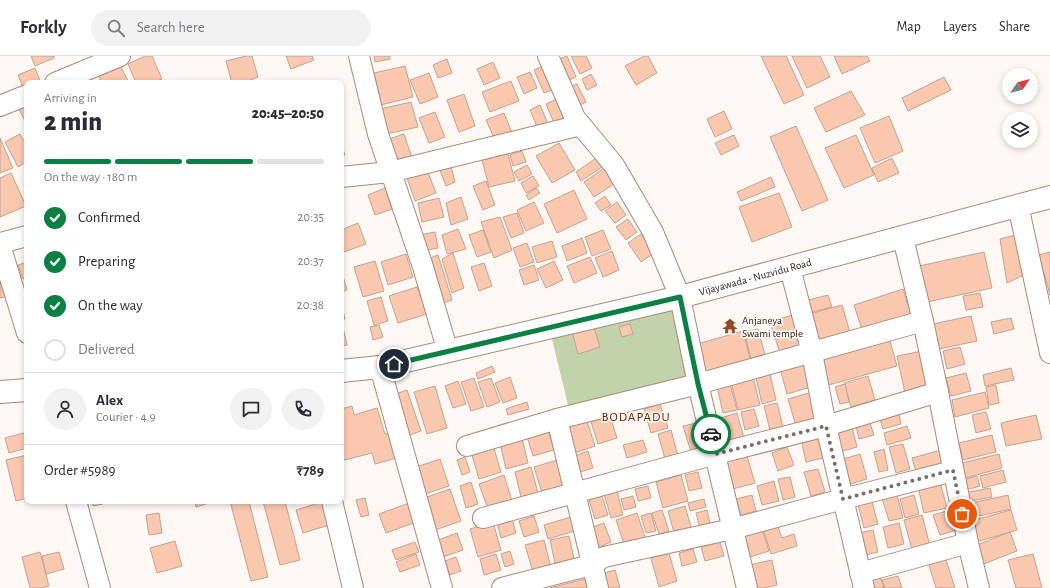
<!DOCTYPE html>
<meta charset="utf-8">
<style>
:root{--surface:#fff;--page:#f2f2f3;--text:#2b2b33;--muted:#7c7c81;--line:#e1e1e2;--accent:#0b8043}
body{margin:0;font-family:"Alegreya Sans",sans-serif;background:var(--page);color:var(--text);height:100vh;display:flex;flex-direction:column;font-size:15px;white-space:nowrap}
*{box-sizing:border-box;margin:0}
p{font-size:13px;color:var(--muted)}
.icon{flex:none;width:22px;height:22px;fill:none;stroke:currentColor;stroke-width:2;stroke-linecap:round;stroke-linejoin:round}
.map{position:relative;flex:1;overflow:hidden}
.panel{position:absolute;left:24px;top:24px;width:320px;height:424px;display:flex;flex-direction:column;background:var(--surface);border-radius:8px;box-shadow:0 2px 6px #0003}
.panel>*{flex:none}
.needle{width:26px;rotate:55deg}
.tools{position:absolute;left:1002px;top:12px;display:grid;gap:8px}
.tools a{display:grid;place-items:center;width:36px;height:36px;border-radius:50%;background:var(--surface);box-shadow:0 2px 6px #0003;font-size:20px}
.pin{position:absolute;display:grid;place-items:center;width:34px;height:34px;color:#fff;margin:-17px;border:2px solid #fff;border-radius:50%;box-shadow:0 1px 4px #0007}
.courier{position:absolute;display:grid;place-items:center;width:40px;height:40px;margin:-20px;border:3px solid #0b8043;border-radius:50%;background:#fff;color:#222;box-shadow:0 1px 5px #0007}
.summary em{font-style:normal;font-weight:800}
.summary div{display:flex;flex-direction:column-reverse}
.summary{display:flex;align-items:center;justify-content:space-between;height:68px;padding:0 20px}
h1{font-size:26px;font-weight:800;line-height:30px}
.bar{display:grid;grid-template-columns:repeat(4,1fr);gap:6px 4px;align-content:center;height:48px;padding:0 20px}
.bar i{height:5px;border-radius:3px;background:var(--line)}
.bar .current{background:var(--accent)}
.bar p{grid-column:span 4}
.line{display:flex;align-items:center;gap:10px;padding:0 20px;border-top:1px solid var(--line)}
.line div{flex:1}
.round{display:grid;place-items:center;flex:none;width:42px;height:42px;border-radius:21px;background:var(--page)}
ol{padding:0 20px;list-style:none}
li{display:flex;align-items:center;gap:12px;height:44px}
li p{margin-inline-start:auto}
li .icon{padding:4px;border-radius:50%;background:var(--accent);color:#fff;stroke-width:4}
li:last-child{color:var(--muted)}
li i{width:22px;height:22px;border:2px solid var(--line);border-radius:50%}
header{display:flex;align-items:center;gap:24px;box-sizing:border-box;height:56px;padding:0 20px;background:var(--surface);border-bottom:1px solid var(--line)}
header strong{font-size:19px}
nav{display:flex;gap:22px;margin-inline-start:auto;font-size:14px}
.search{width:280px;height:36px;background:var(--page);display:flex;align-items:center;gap:10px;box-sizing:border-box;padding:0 14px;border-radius:22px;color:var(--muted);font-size:15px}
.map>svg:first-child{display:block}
.green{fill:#c2d2ab}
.building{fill:#fac7af;stroke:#c3a394}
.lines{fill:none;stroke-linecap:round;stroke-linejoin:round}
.minor-casing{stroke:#a98a7b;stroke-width:22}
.tertiary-casing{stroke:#a98a7b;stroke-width:24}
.minor{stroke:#fff;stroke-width:20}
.tertiary{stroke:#fff;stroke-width:22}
.done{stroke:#776e68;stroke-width:4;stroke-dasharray:0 7.2}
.route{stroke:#0b8043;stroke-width:5}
.labels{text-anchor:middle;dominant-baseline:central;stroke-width:3.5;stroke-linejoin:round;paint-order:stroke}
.street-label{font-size:11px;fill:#2f231d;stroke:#fef8f4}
.poi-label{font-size:11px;fill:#2f231d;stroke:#fef8f4;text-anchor:start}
.quarter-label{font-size:13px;letter-spacing:1px;fill:#672806;stroke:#fef8f4}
</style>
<header>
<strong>Forkly</strong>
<div class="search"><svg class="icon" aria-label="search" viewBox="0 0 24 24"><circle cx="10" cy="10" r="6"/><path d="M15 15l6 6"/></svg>Search here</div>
<nav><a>Map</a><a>Layers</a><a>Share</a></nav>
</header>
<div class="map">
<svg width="1050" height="532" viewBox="0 0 1050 532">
<rect width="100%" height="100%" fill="#fef8f4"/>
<polygon class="green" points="676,248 694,324 569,353 551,279"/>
<g class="building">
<polygon points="31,0 54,0 54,2 35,10"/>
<polygon points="145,0 152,0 162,23 152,27 136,27 128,8"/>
<polygon points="246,0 252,0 258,21 250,24 251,27 232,27 226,5"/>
<polygon points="286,0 312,0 314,4 291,13"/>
<polygon points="374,0 390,0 390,3 375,6"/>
<polygon points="567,0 576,21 567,25 557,4"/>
<polygon points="571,0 586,0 592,12 580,18"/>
<polygon points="644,0 648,0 657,17 636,29 625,10"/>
<polygon points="761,0 786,0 804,39 784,48"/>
<polygon points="792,0 820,0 830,21 807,32"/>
<polygon points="834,0 867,0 870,5 842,18"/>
<polygon points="447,3 452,17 438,22 433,9"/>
<polygon points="118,5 129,27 102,27 96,15"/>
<polygon points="493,6 500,22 484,29 477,13"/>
<polygon points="546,9 557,32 544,37 534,14"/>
<polygon points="405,10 413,41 381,49 374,17"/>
<polygon points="35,12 41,27 27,27 27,35 25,36 18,19"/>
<polygon points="530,16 537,32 524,38 517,21"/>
<polygon points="429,17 438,41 420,48 410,24"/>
<polygon points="591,18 597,29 587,34 582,23"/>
<polygon points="944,21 951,34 908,55 902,42"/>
<polygon points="511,25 519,45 490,56 482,36"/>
<polygon points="577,28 586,46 576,51 567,32"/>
<polygon points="851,35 865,59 826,76 814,52"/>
<polygon points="464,38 475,70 459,76 447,44"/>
<polygon points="561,41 569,60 554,67 546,48"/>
<polygon points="411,46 418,71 386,78 380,53"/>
<polygon points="540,49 548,68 538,73 530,54"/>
<polygon points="27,50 27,69 19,53"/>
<polygon points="724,55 732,73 715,81 707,63"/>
<polygon points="435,56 445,81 429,87 419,62"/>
<polygon points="504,57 512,77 495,84 486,64"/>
<polygon points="889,60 903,95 875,107 860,72"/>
<polygon points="796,70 828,144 802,155 770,81"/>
<polygon points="20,78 27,90 27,106 18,111 5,86"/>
<polygon points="404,78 412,102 394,108 386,84"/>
<polygon points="734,79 739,90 721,99 715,87"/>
<polygon points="856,79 874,119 844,132 825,92"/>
<polygon points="0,82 13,112 0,117"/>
<polygon points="559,87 575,114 552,127 536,100"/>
<polygon points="341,88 345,99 341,100"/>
<polygon points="522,95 526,106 513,110 510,99"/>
<polygon points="508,98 515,125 489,131 482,104"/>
<polygon points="596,102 602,111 581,125 576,116"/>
<polygon points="892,102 899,117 878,126 872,112"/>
<polygon points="449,103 455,126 446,130 437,106"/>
<polygon points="527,109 532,118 519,125 514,116"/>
<polygon points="604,112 614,128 594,141 584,126"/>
<polygon points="427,114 436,137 415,145 407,122"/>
<polygon points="11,117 26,150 0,161 0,122"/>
<polygon points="533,120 539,130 526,137 521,127"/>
<polygon points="771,121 775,131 741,145 737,136"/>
<polygon points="486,125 495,149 483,154 473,130"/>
<polygon points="385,132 392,153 375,159 368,139"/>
<polygon points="536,132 540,137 529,144 526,139"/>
<polygon points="574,134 587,163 557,177 544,148"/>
<polygon points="779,137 792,171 752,186 739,151"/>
<polygon points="605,140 611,149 601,155 595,147"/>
<polygon points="461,141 468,163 451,169 446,147"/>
<polygon points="439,142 444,161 422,166 418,147"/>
<polygon points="534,146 544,167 526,175 517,154"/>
<polygon points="617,146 626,159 615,167 605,155"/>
<polygon points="517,157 524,177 511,182 503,161"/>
<polygon points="500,161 512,194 494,202 481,166"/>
<polygon points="628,163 637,176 626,184 616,171"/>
<polygon points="358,167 366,188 341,197 341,174"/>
<polygon points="458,173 466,193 447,198 442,179"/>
<polygon points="483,174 491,196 477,201 469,179"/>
<polygon points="603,174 611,193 592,200 585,181"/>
<polygon points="435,176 438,192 422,195 419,179"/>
<polygon points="641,178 654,197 641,206 628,187"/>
<polygon points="1015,179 1030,216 1007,227 1000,183"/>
<polygon points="582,182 587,197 567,205 562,190"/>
<polygon points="552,185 557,201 537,207 532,191"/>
<polygon points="527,187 534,206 520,211 513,192"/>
<polygon points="612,195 619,214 603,221 595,202"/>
<polygon points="984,196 992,232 927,246 919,210"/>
<polygon points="1050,196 1050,239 1039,199"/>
<polygon points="453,197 464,232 452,237 442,203"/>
<polygon points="406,198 413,221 388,229 381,206"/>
<polygon points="438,199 452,244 438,249 425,204"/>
<polygon points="590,201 597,217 574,227 567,210"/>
<polygon points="375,205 384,235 363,241 354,211"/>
<polygon points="554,205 563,224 546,232 537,213"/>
<polygon points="27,206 27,221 23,223 18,209"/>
<polygon points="484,207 492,230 479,235 471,211"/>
<polygon points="534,209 539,224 524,229 519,214"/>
<polygon points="341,213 347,234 341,236"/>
<polygon points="0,225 5,241 0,242"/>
<polygon points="417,231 427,258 398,267 389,240"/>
<polygon points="903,233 912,262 863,277 854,249"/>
<polygon points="980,237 983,251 966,254 963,240"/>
<polygon points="828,239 832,251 808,257 805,245"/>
<polygon points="381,241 388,265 374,269 367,245"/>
<polygon points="341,245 345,263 341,264"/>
<polygon points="842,249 851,280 819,289 809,258"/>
<polygon points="792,259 802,290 780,297 770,266"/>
<polygon points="971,260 977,285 939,293 933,268"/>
<polygon points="1011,262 1014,273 994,278 991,266"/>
<polygon points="342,267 347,289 341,290 341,268"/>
<polygon points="593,268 600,291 578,298 572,275"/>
<polygon points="630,268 633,278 622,281 619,271"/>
<polygon points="379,269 383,281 373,284 370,271"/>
<polygon points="758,273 765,299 751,303 744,276"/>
<polygon points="743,275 751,306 703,320 694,289"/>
<polygon points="888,278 897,310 825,330 816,298"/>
<polygon points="960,291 965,308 947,313 943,295"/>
<polygon points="922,295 930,331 905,337 897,300"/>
<polygon points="804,306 811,331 787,338 780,313"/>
<polygon points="492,310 495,316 478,323 476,317"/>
<polygon points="1011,312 1014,324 985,330 983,319"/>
<polygon points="966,317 971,335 951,340 946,322"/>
<polygon points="770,318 776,344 762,348 756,321"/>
<polygon points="868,320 875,344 851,351 844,327"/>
<polygon points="510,321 517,342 503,347 495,327"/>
<polygon points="753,321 760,349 738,354 731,326"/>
<polygon points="474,322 484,351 471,355 461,326"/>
<polygon points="491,322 500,346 487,351 478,326"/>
<polygon points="458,325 466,348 453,352 445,330"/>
<polygon points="730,328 737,354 723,357 717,331"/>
<polygon points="845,328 849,346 840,348 835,331"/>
<polygon points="996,329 999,347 989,349 986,331"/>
<polygon points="435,330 447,372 427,378 414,336"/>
<polygon points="407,334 421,375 404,381 390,340"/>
<polygon points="812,336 819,364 796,370 788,343"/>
<polygon points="985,336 989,352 955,361 952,344"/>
<polygon points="527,346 529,353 508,359 506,353"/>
<polygon points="777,347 783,371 770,374 764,350"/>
<polygon points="660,348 668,372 651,377 644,353"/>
<polygon points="352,350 354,359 377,352 385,378 393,376 400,401 375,408 372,397 341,405 341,353"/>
<polygon points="754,353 759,370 745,374 741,356"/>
<polygon points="986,356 991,373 976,377 972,359"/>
<polygon points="737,357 744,382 721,388 714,364"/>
<polygon points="899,358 901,368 883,373 880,363"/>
<polygon points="1036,359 1042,383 1006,390 1001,367"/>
<polygon points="610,360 617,382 598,388 591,366"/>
<polygon points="587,365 595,390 575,397 566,371"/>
<polygon points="701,366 709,394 692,399 683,370"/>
<polygon points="870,367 874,379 859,383 856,370"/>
<polygon points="907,370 911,382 887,389 884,377"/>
<polygon points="852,371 857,391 839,396 834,375"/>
<polygon points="548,374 554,394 533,400 527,381"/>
<polygon points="671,374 678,400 665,403 658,378"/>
<polygon points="27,376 27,392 9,397 5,382"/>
<polygon points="521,378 528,407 506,413 499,383"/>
<polygon points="822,378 828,401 806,406 801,383"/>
<polygon points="992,379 996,396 963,404 959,387"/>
<polygon points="643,384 647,396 627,402 623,389"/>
<polygon points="903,388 910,413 896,417 889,391"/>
<polygon points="493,389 501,416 479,423 471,396"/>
<polygon points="787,391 794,409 778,415 772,397"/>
<polygon points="884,393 888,414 879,416 874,396"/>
<polygon points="941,394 946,412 917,419 912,402"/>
<polygon points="588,395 593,412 580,416 575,400"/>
<polygon points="860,398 867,423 847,429 840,404"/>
<polygon points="999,398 1002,412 965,422 962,407"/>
<polygon points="27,399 27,442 16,445 6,404"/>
<polygon points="747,400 755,427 733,433 725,406"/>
<polygon points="465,401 470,416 462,419 457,404"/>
<polygon points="440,403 449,430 425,438 416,411"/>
<polygon points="557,404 565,433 543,440 534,411"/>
<polygon points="531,411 538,437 521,441 515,416"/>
<polygon points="818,413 825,436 811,440 804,416"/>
<polygon points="1003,414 1006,426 983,432 980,420"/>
<polygon points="698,416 702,432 689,435 685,419"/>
<polygon points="504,419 512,445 488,453 479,428"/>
<polygon points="681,419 688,445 663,452 656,426"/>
<polygon points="977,420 980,430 966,434 963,424"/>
<polygon points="790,421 795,441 783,444 778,423"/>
<polygon points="774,425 779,445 762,449 757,430"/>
<polygon points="471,426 478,448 466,452 460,430"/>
<polygon points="940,426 947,452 924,457 918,431"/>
<polygon points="648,430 651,442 638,445 635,433"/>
<polygon points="990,432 992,441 966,446 964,437"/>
<polygon points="450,433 461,465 435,474 424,442"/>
<polygon points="617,435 623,459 611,462 604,438"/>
<polygon points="896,435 903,462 889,465 881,439"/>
<polygon points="601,437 608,459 595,463 588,441"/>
<polygon points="752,439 756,455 741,459 736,443"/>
<polygon points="914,439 919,458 905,462 900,443"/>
<polygon points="1008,439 1011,453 970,462 967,448"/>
<polygon points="633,440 636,451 624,454 621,443"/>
<polygon points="365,442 369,459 361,461 356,444"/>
<polygon points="704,443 706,451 690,455 688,447"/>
<polygon points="92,445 102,445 103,448 93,450"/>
<polygon points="195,445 216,445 196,451"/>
<polygon points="230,445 249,445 268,521 251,525"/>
<polygon points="263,445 285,445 300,504 280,509"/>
<polygon points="322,446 329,469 303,477 296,454"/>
<polygon points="872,446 878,468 864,472 858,449"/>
<polygon points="409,447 416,466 386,477 379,458"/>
<polygon points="685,450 692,475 675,480 668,455"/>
<polygon points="662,454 669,475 659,478 652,457"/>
<polygon points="707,454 711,471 700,473 696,457"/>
<polygon points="950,454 957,474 940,479 933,459"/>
<polygon points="1011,454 1017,474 976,486 971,465"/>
<polygon points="159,457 162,477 149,479 146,459"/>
<polygon points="637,457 646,484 625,491 616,464"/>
<polygon points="651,457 656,475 646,477 641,460"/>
<polygon points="922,459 930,490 912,494 904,464"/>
<polygon points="534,460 539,476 524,481 519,465"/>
<polygon points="571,461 575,475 548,483 544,469"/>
<polygon points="512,463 516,477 501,482 497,467"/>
<polygon points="493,466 501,494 478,501 470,473"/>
<polygon points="604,467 611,486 597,492 590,472"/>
<polygon points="899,467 904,488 888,492 883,471"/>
<polygon points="777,468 782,482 794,478 797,490 771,498 763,472"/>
<polygon points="762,473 769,495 744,503 737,481"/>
<polygon points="873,474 878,496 865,499 859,477"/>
<polygon points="1010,476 1017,495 981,509 974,490"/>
<polygon points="457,477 463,494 443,501 438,484"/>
<polygon points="569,480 574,503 555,507 550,484"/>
<polygon points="544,484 551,511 533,516 525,489"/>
<polygon points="175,485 182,510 157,517 150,492"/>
<polygon points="415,486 419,496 396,504 392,494"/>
<polygon points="720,486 724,500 705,505 701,491"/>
<polygon points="693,493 697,506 682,510 679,497"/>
<polygon points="510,495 514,508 505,511 501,498"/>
<polygon points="40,496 49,530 42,532 30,532 22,501"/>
<polygon points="59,496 64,513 46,518 42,500"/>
<polygon points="669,497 677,525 659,531 651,502"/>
<polygon points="416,498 420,509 400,516 396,506"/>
<polygon points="496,498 501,514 484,519 480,503"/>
<polygon points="1033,498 1042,532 1016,532 1008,504"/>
<polygon points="456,501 461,515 450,519 445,505"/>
<polygon points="945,501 955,532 936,532 928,506"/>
<polygon points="772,504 777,529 763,532 753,532 749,509"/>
<polygon points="615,514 620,532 608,532 604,517"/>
<polygon points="880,520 884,532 870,532 868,524"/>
<polygon points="898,520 902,532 885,532 882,524"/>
<polygon points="585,523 588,532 550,532"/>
</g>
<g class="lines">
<g class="minor-casing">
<g id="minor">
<polyline points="359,0 378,78 423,211 448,296"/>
<polyline points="548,0 575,62 614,109 653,176 680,241 698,328 747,532"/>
<polyline points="55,27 120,0"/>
<polyline points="0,50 27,39"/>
<polyline points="341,121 390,116 581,69"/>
<polyline points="1018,149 1050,297"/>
<polyline points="0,187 27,180"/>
<polyline points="0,189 27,277"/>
<polyline points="790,212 812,297 826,370 864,532"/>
<polyline points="380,311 442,532"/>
<polyline points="557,363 698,328 923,265"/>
<polyline points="467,390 557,363 598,532"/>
<polyline points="76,445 100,532"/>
<polyline points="332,445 353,532"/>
<polyline points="483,462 716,398 826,370 938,336"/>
<polyline points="968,487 979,532"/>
<polyline points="860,517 968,487 938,336 923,265 903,182"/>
<polyline points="502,532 591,509 604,501 732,473 843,443 953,415"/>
</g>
</g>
<g class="tertiary-casing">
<g id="tertiary">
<path id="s1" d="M341,315L380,311L680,241L1050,141"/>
<polyline points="0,336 27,334"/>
</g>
</g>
<use href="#minor" class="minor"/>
<use href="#tertiary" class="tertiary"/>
</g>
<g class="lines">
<polyline class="done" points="711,378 716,398 826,370 843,443 953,414 962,458"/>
<polyline class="route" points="394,308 680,241 698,328 711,378"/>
</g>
<defs>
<g id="temple-bare" transform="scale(1.2)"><path d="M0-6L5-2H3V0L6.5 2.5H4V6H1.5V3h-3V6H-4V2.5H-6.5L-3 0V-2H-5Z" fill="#924928" stroke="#fef8f4" stroke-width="2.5" paint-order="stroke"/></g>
</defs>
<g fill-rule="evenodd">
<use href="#temple-bare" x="730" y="270"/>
</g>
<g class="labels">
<g class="street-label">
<text stroke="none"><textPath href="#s1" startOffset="425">Vijayawada - Nuzvidu Road</textPath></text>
</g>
<g class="poi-label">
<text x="742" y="264">Anjaneya<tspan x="742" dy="13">Swami temple</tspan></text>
</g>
<g class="quarter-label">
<text x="636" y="361">BODAPADU</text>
</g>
</g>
</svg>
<div class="tools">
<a><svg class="needle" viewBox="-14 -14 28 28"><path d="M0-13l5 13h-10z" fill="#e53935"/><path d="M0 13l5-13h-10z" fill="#7c7c81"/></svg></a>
<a><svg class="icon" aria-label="layers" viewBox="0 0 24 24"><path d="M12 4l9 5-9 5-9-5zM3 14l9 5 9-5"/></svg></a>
</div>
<div class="pin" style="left:962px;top:458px;background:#ea580c"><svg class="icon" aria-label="bag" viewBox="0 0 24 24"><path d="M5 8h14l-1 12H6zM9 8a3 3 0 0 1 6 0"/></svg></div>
<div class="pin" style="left:394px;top:308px;background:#1f2937"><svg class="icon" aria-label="home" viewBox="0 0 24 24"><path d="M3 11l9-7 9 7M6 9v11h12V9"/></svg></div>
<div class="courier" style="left:711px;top:378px"><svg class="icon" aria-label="car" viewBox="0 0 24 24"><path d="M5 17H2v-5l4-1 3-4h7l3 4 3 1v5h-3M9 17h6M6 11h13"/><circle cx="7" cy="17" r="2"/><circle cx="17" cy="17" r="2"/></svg></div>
<section class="panel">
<div class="summary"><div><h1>2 min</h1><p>Arriving in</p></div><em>20:45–20:50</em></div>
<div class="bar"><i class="current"></i><i class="current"></i><i class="current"></i><i></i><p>On the way · 180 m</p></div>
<ol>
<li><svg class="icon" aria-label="check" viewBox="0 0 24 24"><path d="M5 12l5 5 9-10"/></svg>Confirmed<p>20:35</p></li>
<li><svg class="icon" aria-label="check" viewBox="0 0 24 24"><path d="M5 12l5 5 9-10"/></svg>Preparing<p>20:37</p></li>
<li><svg class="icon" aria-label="check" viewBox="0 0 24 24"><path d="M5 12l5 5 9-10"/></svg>On the way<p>20:38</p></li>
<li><i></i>Delivered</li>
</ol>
<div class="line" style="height:72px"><a class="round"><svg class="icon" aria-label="person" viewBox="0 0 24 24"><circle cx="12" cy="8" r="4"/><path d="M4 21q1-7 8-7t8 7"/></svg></a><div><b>Alex</b><p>Courier · 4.9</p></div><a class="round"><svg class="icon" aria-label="chat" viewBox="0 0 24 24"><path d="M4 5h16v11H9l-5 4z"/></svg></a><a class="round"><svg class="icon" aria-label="phone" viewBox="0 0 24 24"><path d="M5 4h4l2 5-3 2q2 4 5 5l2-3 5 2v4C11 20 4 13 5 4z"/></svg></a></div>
<div class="line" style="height:52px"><div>Order #5989</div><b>₹789</b></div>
</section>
</div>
